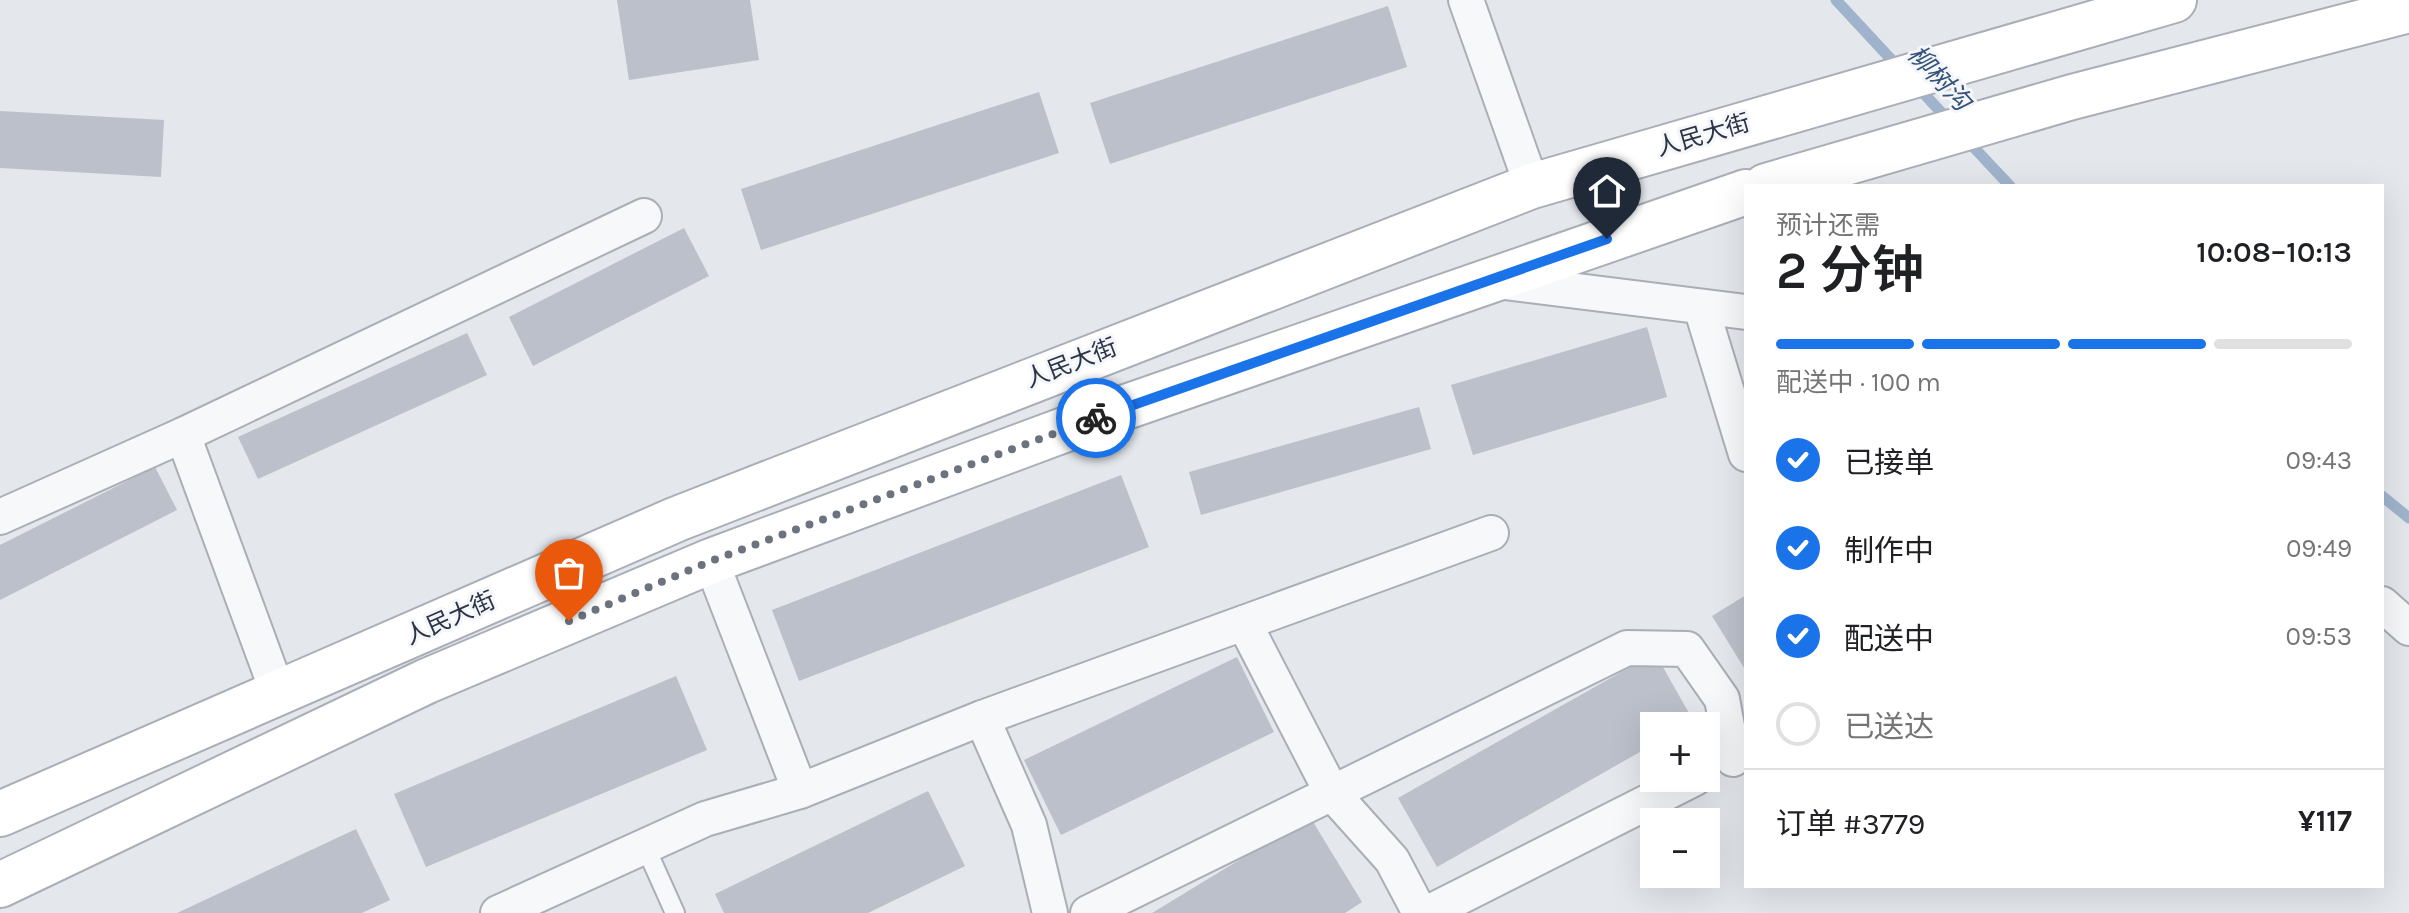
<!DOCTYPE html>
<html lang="zh">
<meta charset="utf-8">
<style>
:root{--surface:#fff;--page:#f2f2f2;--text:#202124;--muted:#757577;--line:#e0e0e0;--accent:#1a73e8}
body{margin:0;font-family:Karla,"Noto Sans SC",sans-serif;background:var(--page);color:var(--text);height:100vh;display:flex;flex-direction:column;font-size:30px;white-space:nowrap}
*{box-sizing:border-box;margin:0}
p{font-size:26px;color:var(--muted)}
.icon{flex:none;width:44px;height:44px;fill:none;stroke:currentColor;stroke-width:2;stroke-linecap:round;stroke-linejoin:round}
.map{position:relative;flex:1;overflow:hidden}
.sheet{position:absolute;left:1744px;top:184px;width:640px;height:704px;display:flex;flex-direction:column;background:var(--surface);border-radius:0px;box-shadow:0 8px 32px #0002}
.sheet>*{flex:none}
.controls{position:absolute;left:1640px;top:712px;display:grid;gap:16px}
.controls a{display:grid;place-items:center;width:80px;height:80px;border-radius:0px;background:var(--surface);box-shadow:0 8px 32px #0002;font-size:40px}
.pin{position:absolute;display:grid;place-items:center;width:68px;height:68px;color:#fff;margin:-82px -34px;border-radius:50% 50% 50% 0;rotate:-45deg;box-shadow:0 0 8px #0007}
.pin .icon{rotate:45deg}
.courier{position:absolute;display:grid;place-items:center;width:80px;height:80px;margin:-40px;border:6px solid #1a73e8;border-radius:50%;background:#fff;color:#222;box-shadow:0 2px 10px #0007}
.headline em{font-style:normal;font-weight:600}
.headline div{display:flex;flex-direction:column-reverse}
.headline{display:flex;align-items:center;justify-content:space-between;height:136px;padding:0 32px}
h1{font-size:52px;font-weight:600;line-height:60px}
.bar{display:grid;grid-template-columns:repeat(4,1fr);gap:12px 8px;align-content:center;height:96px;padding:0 32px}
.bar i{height:10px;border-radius:6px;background:var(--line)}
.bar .on{background:var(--accent)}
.bar p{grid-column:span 4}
.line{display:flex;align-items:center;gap:20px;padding:0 32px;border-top:2px solid var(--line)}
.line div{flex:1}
ol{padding:0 32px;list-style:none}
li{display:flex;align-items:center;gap:24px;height:88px}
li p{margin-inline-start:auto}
li .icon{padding:8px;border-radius:50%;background:var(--accent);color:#fff;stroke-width:4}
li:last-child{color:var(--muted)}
li i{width:44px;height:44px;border:4px solid var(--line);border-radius:50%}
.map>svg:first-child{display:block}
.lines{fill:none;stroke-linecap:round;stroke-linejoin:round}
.stream{stroke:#9fb4cc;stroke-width:11}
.building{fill:#bbc0ca}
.lane-casing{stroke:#a9aeb7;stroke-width:22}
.street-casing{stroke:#a9aeb7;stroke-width:38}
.secondary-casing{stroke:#a9aeb7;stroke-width:48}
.lane{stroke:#f7f8fa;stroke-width:18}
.street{stroke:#f7f8fa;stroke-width:34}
.secondary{stroke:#fff;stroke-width:44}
.done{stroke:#6c737f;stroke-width:8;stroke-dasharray:0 14.4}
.route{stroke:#1a73e8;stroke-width:10}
.labels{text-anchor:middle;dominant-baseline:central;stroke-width:6;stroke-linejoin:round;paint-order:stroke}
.street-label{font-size:24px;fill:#2b3445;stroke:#f4f6f9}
.water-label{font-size:26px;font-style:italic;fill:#34527a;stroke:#f4f6f9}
</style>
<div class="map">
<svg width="2409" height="913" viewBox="0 0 2409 913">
<rect width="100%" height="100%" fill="#e4e7ec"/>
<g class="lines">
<g class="stream">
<polyline points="1836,0 1901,70"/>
<polyline points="1916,85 1950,122"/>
<polyline points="1965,138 2010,186"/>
<polyline points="2382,496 2409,518"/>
</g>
</g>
<g class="building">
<polygon points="617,0 750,0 759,60 629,80"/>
<polygon points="1388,6 1407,67 1110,164 1090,103"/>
<polygon points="1039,92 1059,153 761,250 741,189"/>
<polygon points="0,111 164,120 161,177 0,168"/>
<polygon points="684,228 709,276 533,366 509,317"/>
<polygon points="1647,327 1667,397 1473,455 1451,385"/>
<polygon points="467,333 487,375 258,479 238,437"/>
<polygon points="1419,407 1431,449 1201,515 1189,472"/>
<polygon points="155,467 177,510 0,600 0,545"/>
<polygon points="1121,475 1149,547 799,681 772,610"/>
<polygon points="1746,595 1746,671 1712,616"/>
<polygon points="1655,653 1694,722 1686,726 1654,726 1654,744 1437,867 1398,798"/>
<polygon points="1237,657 1274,732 1061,835 1024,760"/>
<polygon points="676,676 707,750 426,867 394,794"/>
<polygon points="928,791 965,866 868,913 724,913 715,894"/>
<polygon points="1310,817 1362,902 1345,913 1152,913"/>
<polygon points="356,829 390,900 362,913 177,913"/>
</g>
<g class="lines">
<g class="lane-casing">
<polyline id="lane" points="645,846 675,913"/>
</g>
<g class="street-casing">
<g id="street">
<polyline points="1466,0 1532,186"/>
<polyline points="1496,281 1746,312"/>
<polyline points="1701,307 1746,454"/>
<polyline points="183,435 278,693"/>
<polyline points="0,517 183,435 644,216"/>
<polyline points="711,561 800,791"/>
<polyline points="2382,604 2409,628"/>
<polyline points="1244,623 1332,793 1392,860 1420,913"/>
<polyline points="982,718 1029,825 1050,913"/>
<polyline points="498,913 705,819 800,791 982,718 1491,533"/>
<polyline points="1088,913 1627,648 1687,649 1722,699 1733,759"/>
<polyline points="1428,913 1695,778"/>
</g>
</g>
<g class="secondary-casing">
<g id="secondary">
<polyline points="1766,186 2072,97 2409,10"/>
<polyline points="0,814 677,519 1532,186 2174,0"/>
<polyline points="0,885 427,681 711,561 1123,408 1746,192"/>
</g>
</g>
<use href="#lane" class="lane"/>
<use href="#street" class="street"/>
<use href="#secondary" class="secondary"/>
</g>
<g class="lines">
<polyline class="done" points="569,621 711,561 1096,418"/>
<polyline class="route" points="1096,418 1607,239"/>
</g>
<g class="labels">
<g class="street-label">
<text transform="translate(1703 135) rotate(-16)">人民大街</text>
<text transform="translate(1071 363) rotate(-21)">人民大街</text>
<text transform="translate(450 618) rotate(-24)">人民大街</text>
</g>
<g class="water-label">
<text transform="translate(1939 78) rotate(47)">柳树沟</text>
</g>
</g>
</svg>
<div class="controls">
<a>+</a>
<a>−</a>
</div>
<div class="pin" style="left:569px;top:621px;background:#ea580c"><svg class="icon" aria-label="bag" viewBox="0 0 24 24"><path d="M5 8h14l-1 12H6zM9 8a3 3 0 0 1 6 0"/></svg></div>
<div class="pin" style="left:1607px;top:239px;background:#1f2937"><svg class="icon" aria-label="home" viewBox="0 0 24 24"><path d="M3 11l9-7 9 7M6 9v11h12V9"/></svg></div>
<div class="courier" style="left:1096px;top:418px"><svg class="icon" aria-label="bike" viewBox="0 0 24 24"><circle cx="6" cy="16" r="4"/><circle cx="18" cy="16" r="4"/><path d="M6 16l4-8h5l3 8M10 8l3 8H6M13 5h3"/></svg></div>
<section class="sheet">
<div class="headline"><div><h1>2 分钟</h1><p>预计还需</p></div><em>10:08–10:13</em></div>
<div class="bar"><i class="on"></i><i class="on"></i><i class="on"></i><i></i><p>配送中 · 100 m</p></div>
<ol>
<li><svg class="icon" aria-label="check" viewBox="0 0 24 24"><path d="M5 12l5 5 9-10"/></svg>已接单<p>09:43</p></li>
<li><svg class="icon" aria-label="check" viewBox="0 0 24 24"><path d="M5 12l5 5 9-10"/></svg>制作中<p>09:49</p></li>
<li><svg class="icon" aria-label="check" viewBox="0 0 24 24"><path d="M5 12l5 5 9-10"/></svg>配送中<p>09:53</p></li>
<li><i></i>已送达</li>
</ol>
<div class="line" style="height:104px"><div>订单 #3779</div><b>¥117</b></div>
</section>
</div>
